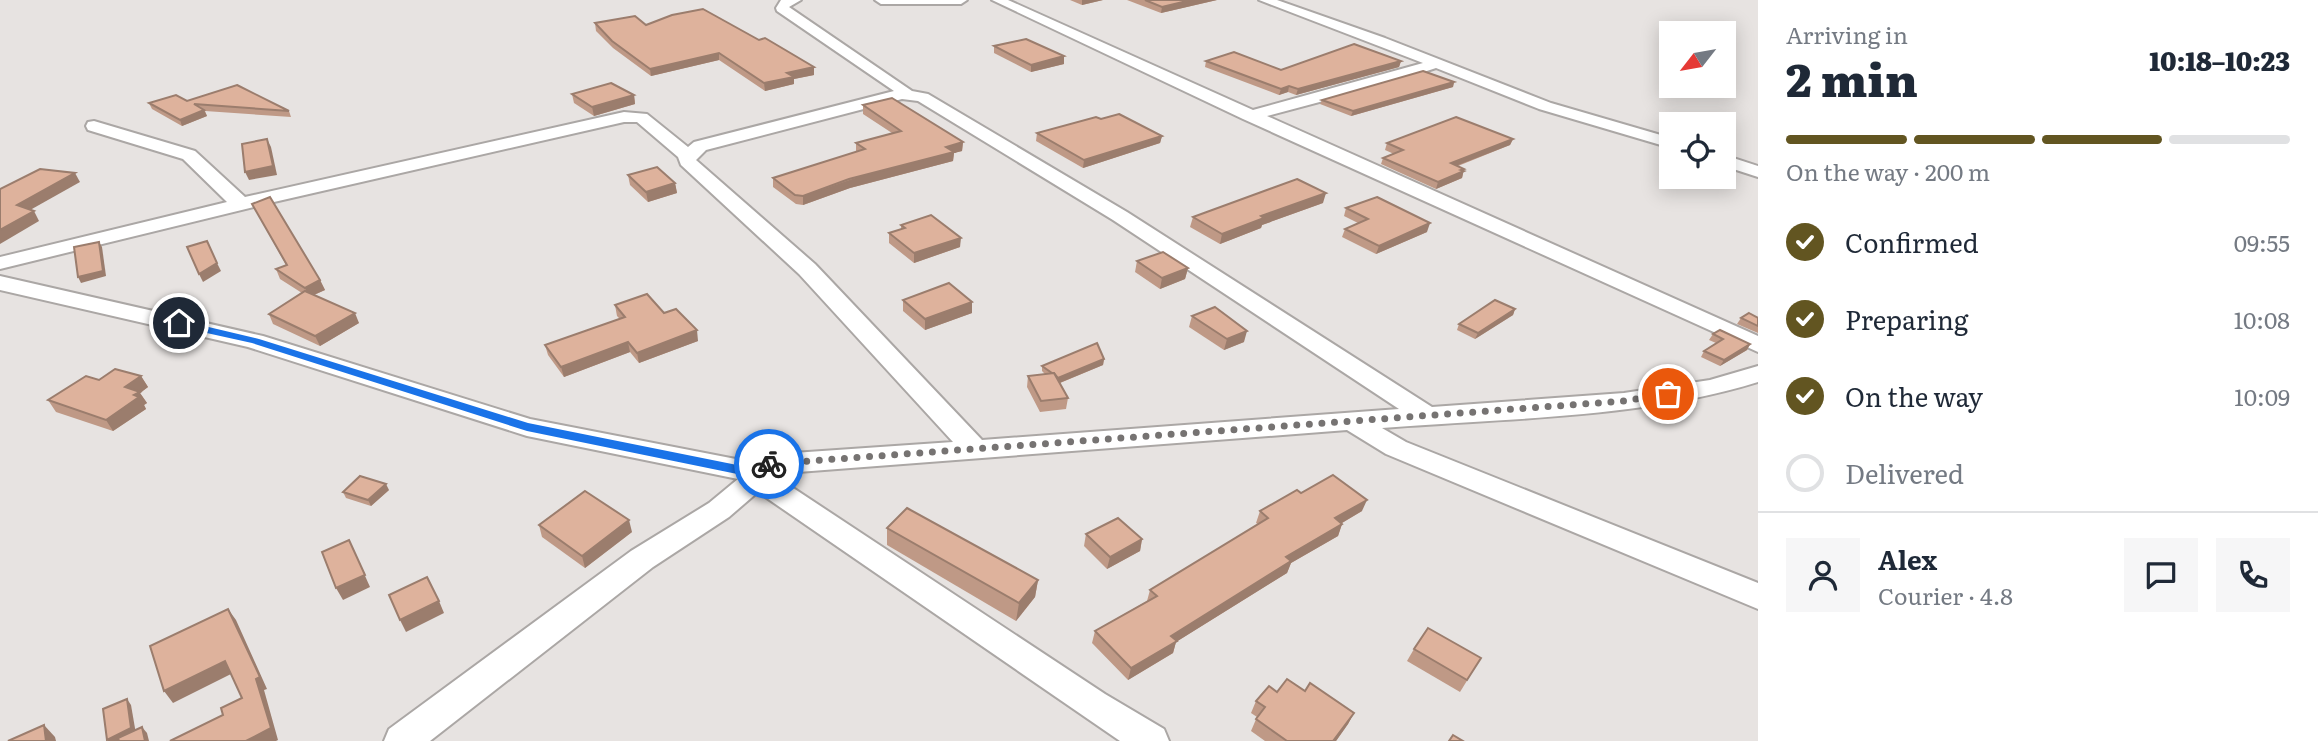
<!DOCTYPE html>
<meta charset="utf-8">
<style>
:root{--surface:#fff;--page:#f6f6f7;--text:#1f2937;--muted:#747a83;--line:#e0e1e3;--accent:#625521}
body{margin:0;font-family:Literata,serif;background:var(--page);color:var(--text);height:100vh;display:flex;flex-direction:column;font-size:26px;white-space:nowrap}
*{box-sizing:border-box;margin:0}
p{font-size:23px;color:var(--muted)}
.icon{flex:none;width:38px;height:38px;fill:none;stroke:currentColor;stroke-width:2;stroke-linecap:round;stroke-linejoin:round}
.map{position:relative;flex:1;overflow:hidden}
.drawer{display:flex;flex-direction:column;background:var(--surface);width:560px}
.drawer>*{flex:none}
.needle{width:46px;rotate:239deg}
.buttons{position:absolute;left:1659px;top:21px;display:grid;gap:14px}
.buttons a{display:grid;place-items:center;width:77px;height:77px;border-radius:0px;background:var(--surface);box-shadow:0 4px 18px #0003;font-size:35px}
.pin{position:absolute;display:grid;place-items:center;width:60px;height:60px;color:#fff;margin:-30px;border:4px solid #fff;border-radius:50%;box-shadow:0 2px 7px #0007}
.courier{position:absolute;display:grid;place-items:center;width:70px;height:70px;margin:-35px;border:5px solid #1a73e8;border-radius:50%;background:#fff;color:#222;box-shadow:0 2px 9px #0007}
.headline em{font-style:normal;font-weight:800}
.headline div{display:flex;flex-direction:column-reverse}
.headline{display:flex;align-items:center;justify-content:space-between;height:119px;padding:0 28px}
h1{font-size:46px;font-weight:800;line-height:52px}
.bar{display:grid;grid-template-columns:repeat(4,1fr);gap:10px 7px;align-content:center;height:84px;padding:0 28px}
.bar i{height:9px;border-radius:5px;background:var(--line)}
.bar .on{background:var(--accent)}
.bar p{grid-column:span 4}
.line{display:flex;align-items:center;gap:18px;padding:0 28px;border-top:2px solid var(--line)}
.line div{flex:1}
.round{display:grid;place-items:center;flex:none;width:74px;height:74px;border-radius:0px;background:var(--page)}
ol{padding:0 28px;list-style:none}
li{display:flex;align-items:center;gap:21px;height:77px}
li p{margin-inline-start:auto}
li .icon{padding:7px;border-radius:50%;background:var(--accent);color:#fff;stroke-width:4}
li:last-child{color:var(--muted)}
li i{width:38px;height:38px;border:4px solid var(--line);border-radius:50%}
main{display:flex;flex:1;min-height:0}
.map>svg:first-child{display:block}
.lines{fill:none;stroke-linecap:round;stroke-linejoin:round}
.street-casing{stroke:#aba7a5;stroke-width:4}
.street{fill:#fff;fill-rule:evenodd}
.wall{fill:#bf9986}
.shaded-wall{fill:#9b7d6d}
.building{fill:#deb29c;stroke:#9b7d6d;stroke-width:2}
.route{fill:#1a73e8}
.done{stroke:#767372;stroke-width:7;stroke-dasharray:0 12.6}
</style>
<main>
<div class="map">
<svg width="1758" height="741" viewBox="0 0 1758 741">
<rect width="100%" height="100%" fill="#e7e3e1"/>
<g class="lines">
<g class="street-casing">
<g id="street">
<path d="M781,0H801L789,7L912,91L928,94L1127,212L1432,407L1624,393L1710,380L1758,366V382C1639,419 1505,418 1382,428L1406,442L1758,583V609L1386,454L1347,430L772,474L1105,694L1164,729L1169,741H1120L758,492L729,517L653,567L430,741H384L389,729L631,551L709,503L738,479L527,436L248,347L0,290V276L263,336L530,419L746,461L764,455L953,442L799,274L681,165L678,157L637,122H624L274,202L0,269V257L227,202L183,159L88,130L86,126L88,122L94,121L195,151L245,197L624,112L647,114L688,147L694,142L894,91L777,11L776,8ZM902,99L918,101L1113,220L1399,409L982,440L815,264L696,160L706,150Z"/>
<polygon points="875,0 967,0 961,4 881,4"/>
<polygon points="992,0 1008,0 1253,110 1423,63 1259,0 1277,0 1385,38 1551,103 1671,138 1671,148 1539,109 1436,68 1387,84 1267,116 1758,336 1758,352 1243,119"/>
<polygon points="1724,155 1758,166 1758,177 1724,166"/>
</g>
</g>
<use href="#street" class="street"/>
</g>
<g class="wall">
<polygon points="1070,0 1103,0 1082,5"/>
<polygon points="1127,0 1217,0 1161,13"/>
<polygon points="595,23 646,25 759,40 814,67 814,75 794,79 794,84 765,91 719,60 651,76 613,48 596,31"/>
<polygon points="994,46 1064,56 1064,64 1031,72 994,53"/>
<polygon points="1206,61 1281,70 1401,61 1399,67 1296,95 1288,92 1279,95 1205,67"/>
<polygon points="1454,82 1453,87 1351,116 1320,104 1322,100"/>
<polygon points="572,94 634,95 635,104 594,116 574,103"/>
<polygon points="187,101 289,111 291,117 205,111 207,116 182,126 152,109 149,103"/>
<polygon points="863,105 963,142 962,151 954,153 953,161 850,188 803,205 796,204 773,187 773,178 856,152 856,143 892,133 863,114"/>
<polygon points="1037,133 1162,136 1160,143 1083,168 1036,141"/>
<polygon points="1513,139 1510,145 1458,166 1464,169 1462,178 1436,189 1381,164 1383,158 1394,154 1385,150 1387,143"/>
<polygon points="628,175 675,183 677,193 648,202 630,185"/>
<polygon points="1323,203 1262,225 1261,228 1220,244 1190,227 1193,217"/>
<polygon points="252,204 320,280 325,290 314,295 359,323 320,346 273,324 269,314 302,293 280,279 276,269 286,265"/>
<polygon points="1346,208 1427,232 1376,254 1342,237 1345,229 1358,223 1344,216"/>
<polygon points="901,225 960,247 914,263 889,243 889,233 901,229"/>
<polygon points="1137,261 1188,268 1185,279 1160,289 1135,272"/>
<polygon points="903,300 972,302 972,313 925,330 903,311"/>
<polygon points="615,305 664,313 698,341 639,363 630,352 564,377 548,355 545,345 620,319 617,316"/>
<polygon points="1515,309 1513,315 1475,339 1457,330 1459,324"/>
<polygon points="1192,316 1244,342 1224,350 1189,327"/>
<polygon points="1741,318 1758,318 1758,333 1737,324"/>
<polygon points="1713,334 1750,344 1747,350 1720,366 1701,357 1704,351 1716,343 1709,340"/>
<polygon points="1104,359 1103,365 1060,383 1068,398 1066,409 1040,412 1027,387 1028,376 1045,374 1042,371 1042,366"/>
<polygon points="141,376 148,387 140,393 147,403 144,405 146,409 113,431 56,412 48,400 99,380"/>
<polygon points="389,490 371,506 346,498 343,492"/>
<polygon points="1301,493 1362,511 1342,523 1342,524 1338,536 1291,563 1287,573 1176,642 1173,653 1128,680 1092,643 1095,631 1147,601 1150,590 1258,524 1256,523 1260,511"/>
<polygon points="539,525 632,532 585,568 542,537"/>
<polygon points="887,528 1038,580 1035,597 1016,621 887,545"/>
<polygon points="1086,534 1142,539 1140,551 1107,569 1084,546"/>
<polygon points="1414,649 1481,658 1460,692 1407,661"/>
<polygon points="1305,691 1354,713 1348,724 1336,741 1265,741 1251,731 1257,717 1251,713 1256,701 1277,692"/>
</g>
<g class="shaded-wall">
<polygon points="1082,0 1103,0 1082,5"/>
<polygon points="1191,0 1217,0 1161,13 1162,7"/>
<polygon points="719,53 719,60 651,76 650,69"/>
<polygon points="1064,56 1064,64 1031,72 1031,65"/>
<polygon points="1401,61 1399,67 1296,95 1298,89"/>
<polygon points="814,67 814,75 794,79 794,84 765,91 764,83 787,73"/>
<polygon points="1454,82 1453,87 1351,116 1353,111"/>
<polygon points="1289,86 1288,92 1279,95 1281,89"/>
<polygon points="634,95 635,104 594,116 592,107"/>
<polygon points="204,110 207,116 182,126 180,120"/>
<polygon points="1162,136 1160,143 1083,168 1084,160"/>
<polygon points="267,139 271,147 277,175 249,180 245,172"/>
<polygon points="1513,139 1510,145 1448,169 1451,163"/>
<polygon points="963,142 962,151 954,153 953,161 850,188 803,205 803,196 946,147"/>
<polygon points="1464,169 1462,178 1436,189 1438,182"/>
<polygon points="75,173 80,182 23,214 17,205"/>
<polygon points="675,183 677,193 648,202 646,192"/>
<polygon points="1326,193 1323,203 1262,225 1261,228 1220,244 1222,234 1261,216"/>
<polygon points="34,211 39,221 0,244 0,230"/>
<polygon points="1430,223 1427,232 1376,254 1379,246"/>
<polygon points="961,238 960,247 914,263 914,253"/>
<polygon points="99,242 102,247 106,276 81,283 78,277"/>
<polygon points="217,263 221,271 203,282 199,274"/>
<polygon points="1188,268 1185,279 1160,289 1162,278"/>
<polygon points="320,280 325,290 309,297 305,288"/>
<polygon points="972,302 972,313 925,330 925,319"/>
<polygon points="1515,309 1513,315 1475,339 1478,333"/>
<polygon points="355,313 359,323 320,346 315,336"/>
<polygon points="697,330 698,341 639,363 637,353"/>
<polygon points="1247,331 1244,342 1224,350 1227,339"/>
<polygon points="628,342 630,352 564,377 561,367"/>
<polygon points="1750,344 1747,350 1720,366 1724,360"/>
<polygon points="1104,359 1103,365 1057,384 1058,378"/>
<polygon points="141,376 148,387 140,393 147,403 144,405 146,409 113,431 106,420 125,387"/>
<polygon points="386,484 389,490 371,506 368,500"/>
<polygon points="1367,500 1362,511 1330,530 1335,518"/>
<polygon points="629,520 632,532 585,568 582,556"/>
<polygon points="1342,524 1338,536 1291,563 1287,573 1176,642 1173,653 1128,680 1131,668 1171,636 1286,557"/>
<polygon points="1142,539 1140,551 1107,569 1110,557"/>
<polygon points="349,540 370,587 343,600 336,588"/>
<polygon points="1038,580 1035,597 1016,621 1019,603"/>
<polygon points="439,601 444,613 406,632 400,620"/>
<polygon points="228,609 236,620 267,689 264,690 278,740 276,741 246,741 256,679"/>
<polygon points="225,661 233,673 173,703 164,691"/>
<polygon points="127,699 131,705 136,734 122,741 108,741 107,740"/>
<polygon points="1354,713 1348,724 1336,741 1333,741"/>
<polygon points="44,725 55,737 56,741 46,741"/>
<polygon points="142,727 147,733 149,741 145,741"/>
</g>
<g class="building">
<polygon points="1145,0 1191,0 1162,7"/>
<polygon points="703,9 759,40 765,38 814,67 787,73 794,77 764,83 719,53 650,69 612,41 595,23 635,16 646,25 672,15"/>
<polygon points="1026,39 1064,56 1031,65 994,46"/>
<polygon points="1354,44 1401,61 1298,89 1289,86 1281,89 1206,61 1234,52 1281,70"/>
<polygon points="1423,71 1454,82 1353,111 1322,100"/>
<polygon points="611,83 634,95 592,107 572,94"/>
<polygon points="237,85 289,111 194,104 204,110 180,120 149,103 176,95 187,101"/>
<polygon points="892,98 963,142 946,147 954,152 849,179 803,196 795,195 773,178 865,149 856,143 901,131 863,105"/>
<polygon points="1119,114 1162,136 1084,160 1037,133 1096,117 1101,119"/>
<polygon points="1456,117 1513,139 1451,163 1464,169 1461,170 1464,171 1438,182 1383,158 1403,150 1387,143"/>
<polygon points="267,139 273,166 245,172 242,144"/>
<polygon points="657,167 675,183 646,192 628,175"/>
<polygon points="40,169 75,173 17,205 34,211 0,230 0,189"/>
<polygon points="1297,179 1326,193 1261,216 1264,218 1222,234 1193,217"/>
<polygon points="270,197 320,280 305,288 276,269 287,265 252,204"/>
<polygon points="1377,197 1430,223 1379,246 1345,229 1368,219 1346,208"/>
<polygon points="931,215 961,238 914,253 889,233 905,228 901,225"/>
<polygon points="207,241 217,263 199,274 187,247"/>
<polygon points="99,242 103,271 78,277 74,247"/>
<polygon points="1163,252 1188,268 1162,278 1137,261"/>
<polygon points="949,283 972,302 925,319 903,300"/>
<polygon points="305,291 355,313 315,336 269,314"/>
<polygon points="647,294 664,313 676,309 697,330 637,353 628,342 561,367 545,345 625,317 615,305"/>
<polygon points="1495,300 1515,309 1478,333 1459,324"/>
<polygon points="1215,307 1247,331 1227,339 1192,316"/>
<polygon points="1749,313 1758,318 1758,326 1741,318"/>
<polygon points="1720,330 1750,344 1724,360 1704,351 1723,339 1713,334"/>
<polygon points="1097,343 1104,359 1058,378 1054,373 1052,373 1042,366"/>
<polygon points="115,369 141,376 125,387 140,392 134,395 139,397 106,420 48,400 86,376 99,380"/>
<polygon points="1054,373 1068,398 1041,401 1028,376"/>
<polygon points="1333,475 1367,500 1335,518 1342,524 1286,557 1291,561 1171,636 1177,641 1131,668 1095,631 1157,596 1150,590 1268,518 1260,511 1297,490 1301,493"/>
<polygon points="360,476 386,484 368,500 343,492"/>
<polygon points="585,491 629,520 582,556 539,525"/>
<polygon points="907,508 1038,580 1019,603 887,528"/>
<polygon points="1118,518 1142,539 1110,557 1086,534"/>
<polygon points="349,540 365,575 336,588 322,552"/>
<polygon points="427,577 439,601 400,620 389,595"/>
<polygon points="228,609 260,677 256,679 271,728 246,741 170,741 223,715 221,708 242,698 225,661 164,691 150,646"/>
<polygon points="1428,628 1481,658 1467,680 1414,649"/>
<polygon points="1287,679 1305,691 1310,683 1354,713 1333,741 1287,741 1256,719 1265,707 1256,701 1269,686 1277,692"/>
<polygon points="127,699 131,728 107,740 103,709"/>
<polygon points="44,725 46,741 8,741"/>
<polygon points="142,727 145,741 119,741 118,738"/>
<polygon points="1453,735 1463,741 1449,741"/>
</g>
<polygon class="route" points="179,320 259,339 528,423 747,467 769,460 776,464 774,467 747,476 527,431 252,343 175,326 173,323"/>
<g class="lines">
<polyline class="done" points="769,464 1624,401 1668,394"/>
</g>
</svg>
<div class="buttons">
<a><svg class="needle" viewBox="-14 -14 28 28"><path d="M0-13l5 13h-10z" fill="#e53935"/><path d="M0 13l5-13h-10z" fill="#747a83"/></svg></a>
<a><svg class="icon" aria-label="locate" viewBox="0 0 24 24"><circle cx="12" cy="12" r="6"/><path d="M12 2v4M12 18v4M2 12h4M18 12h4"/></svg></a>
</div>
<div class="pin" style="left:1668px;top:394px;background:#ea580c"><svg class="icon" aria-label="bag" viewBox="0 0 24 24"><path d="M5 8h14l-1 12H6zM9 8a3 3 0 0 1 6 0"/></svg></div>
<div class="pin" style="left:179px;top:323px;background:#1f2937"><svg class="icon" aria-label="home" viewBox="0 0 24 24"><path d="M3 11l9-7 9 7M6 9v11h12V9"/></svg></div>
<div class="courier" style="left:769px;top:464px"><svg class="icon" aria-label="bike" viewBox="0 0 24 24"><circle cx="6" cy="16" r="4"/><circle cx="18" cy="16" r="4"/><path d="M6 16l4-8h5l3 8M10 8l3 8H6M13 5h3"/></svg></div>
</div>
<section class="drawer">
<div class="headline"><div><h1>2 min</h1><p>Arriving in</p></div><em>10:18–10:23</em></div>
<div class="bar"><i class="on"></i><i class="on"></i><i class="on"></i><i></i><p>On the way · 200 m</p></div>
<ol>
<li><svg class="icon" aria-label="check" viewBox="0 0 24 24"><path d="M5 12l5 5 9-10"/></svg>Confirmed<p>09:55</p></li>
<li><svg class="icon" aria-label="check" viewBox="0 0 24 24"><path d="M5 12l5 5 9-10"/></svg>Preparing<p>10:08</p></li>
<li><svg class="icon" aria-label="check" viewBox="0 0 24 24"><path d="M5 12l5 5 9-10"/></svg>On the way<p>10:09</p></li>
<li><i></i>Delivered</li>
</ol>
<div class="line" style="height:126px"><a class="round"><svg class="icon" aria-label="person" viewBox="0 0 24 24"><circle cx="12" cy="8" r="4"/><path d="M4 21q1-7 8-7t8 7"/></svg></a><div><b>Alex</b><p>Courier · 4.8</p></div><a class="round"><svg class="icon" aria-label="chat" viewBox="0 0 24 24"><path d="M4 5h16v11H9l-5 4z"/></svg></a><a class="round"><svg class="icon" aria-label="phone" viewBox="0 0 24 24"><path d="M5 4h4l2 5-3 2q2 4 5 5l2-3 5 2v4C11 20 4 13 5 4z"/></svg></a></div>
</section>
</main>
